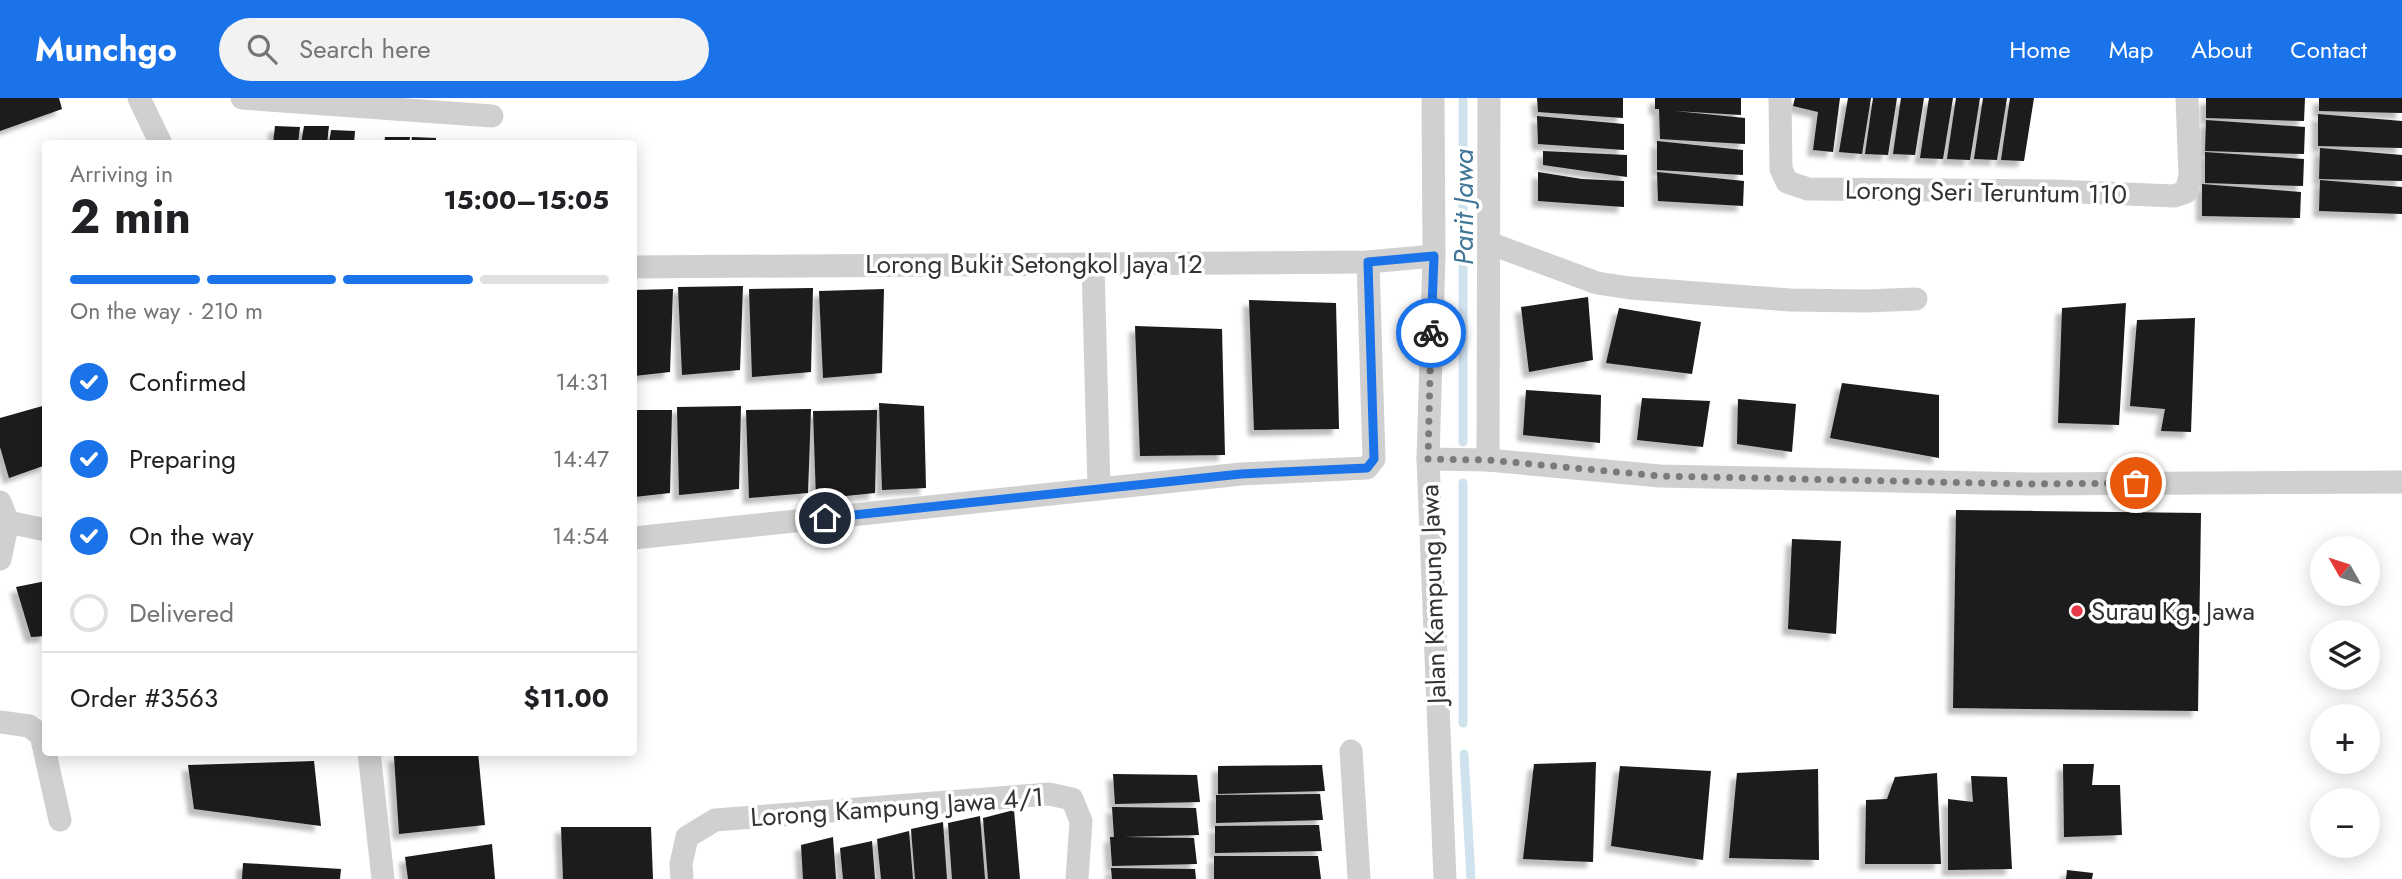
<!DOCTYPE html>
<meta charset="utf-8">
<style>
:root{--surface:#fff;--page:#f2f2f2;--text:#202124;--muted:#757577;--line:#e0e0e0;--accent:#1a73e8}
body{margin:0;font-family:Jost,sans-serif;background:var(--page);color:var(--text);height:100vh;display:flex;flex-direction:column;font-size:26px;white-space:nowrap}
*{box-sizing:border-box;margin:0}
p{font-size:23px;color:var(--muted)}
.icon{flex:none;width:38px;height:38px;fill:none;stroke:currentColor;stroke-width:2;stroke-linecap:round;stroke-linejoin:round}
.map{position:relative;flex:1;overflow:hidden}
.panel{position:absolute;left:42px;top:42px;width:595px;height:616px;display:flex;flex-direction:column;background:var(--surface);border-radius:7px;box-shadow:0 4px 18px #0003}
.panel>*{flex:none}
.needle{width:46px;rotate:309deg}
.buttons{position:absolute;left:2310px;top:438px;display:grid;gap:14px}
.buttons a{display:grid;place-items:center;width:70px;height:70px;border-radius:50%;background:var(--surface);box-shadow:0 4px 18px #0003;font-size:35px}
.pin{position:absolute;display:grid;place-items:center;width:60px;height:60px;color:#fff;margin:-30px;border:4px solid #fff;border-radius:50%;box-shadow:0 2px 7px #0007}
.courier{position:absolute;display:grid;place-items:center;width:70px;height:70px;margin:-35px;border:5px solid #1a73e8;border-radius:50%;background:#fff;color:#222;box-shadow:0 2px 9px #0007}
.headline em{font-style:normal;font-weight:700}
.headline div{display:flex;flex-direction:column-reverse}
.headline{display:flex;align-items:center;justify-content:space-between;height:119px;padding:0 28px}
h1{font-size:46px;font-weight:700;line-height:52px}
.bar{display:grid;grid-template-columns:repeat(4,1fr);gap:10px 7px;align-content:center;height:84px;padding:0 28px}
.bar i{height:9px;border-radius:5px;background:var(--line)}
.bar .active{background:var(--accent)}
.bar p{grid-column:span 4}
.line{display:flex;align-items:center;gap:18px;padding:0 28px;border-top:2px solid var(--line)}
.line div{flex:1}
ol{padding:0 28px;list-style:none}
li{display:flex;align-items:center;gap:21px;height:77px}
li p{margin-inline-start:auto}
li .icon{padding:7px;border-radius:50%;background:var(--accent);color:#fff;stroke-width:4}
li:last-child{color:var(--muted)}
li i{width:38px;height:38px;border:4px solid var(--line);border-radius:50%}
header{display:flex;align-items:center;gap:42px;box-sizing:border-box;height:98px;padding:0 35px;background:var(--accent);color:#fff}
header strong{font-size:33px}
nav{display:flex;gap:38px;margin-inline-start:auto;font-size:24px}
.search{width:490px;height:63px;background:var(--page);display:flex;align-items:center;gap:18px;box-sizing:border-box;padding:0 24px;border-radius:38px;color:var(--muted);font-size:26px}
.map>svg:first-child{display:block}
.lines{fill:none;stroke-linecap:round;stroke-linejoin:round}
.stream{stroke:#cfe2ee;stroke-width:9}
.building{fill:#1a1a1a;filter:url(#shadow)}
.minor{stroke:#d0d0d0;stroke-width:23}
.done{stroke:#7a7a7a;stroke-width:7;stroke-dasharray:0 12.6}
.route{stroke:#1a73e8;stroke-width:9}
.poi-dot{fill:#e63946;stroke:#fff;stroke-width:2.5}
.labels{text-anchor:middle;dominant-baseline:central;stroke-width:7;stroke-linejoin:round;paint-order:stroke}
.street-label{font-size:26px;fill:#333;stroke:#fff}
.poi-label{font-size:26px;fill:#333;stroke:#fff;text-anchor:start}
.water-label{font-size:28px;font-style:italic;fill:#3f7597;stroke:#fff}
</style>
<header>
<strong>Munchgo</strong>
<div class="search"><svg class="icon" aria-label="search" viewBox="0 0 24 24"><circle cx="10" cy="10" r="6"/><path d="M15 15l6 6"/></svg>Search here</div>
<nav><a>Home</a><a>Map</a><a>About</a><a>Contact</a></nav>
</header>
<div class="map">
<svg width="2402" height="781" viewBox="0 0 2402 781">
<defs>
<filter id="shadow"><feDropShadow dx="-6" dy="6" stdDeviation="2" flood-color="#0004"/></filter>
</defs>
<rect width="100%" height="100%" fill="#fff"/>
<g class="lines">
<g class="stream">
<polyline points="1463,344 1463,0"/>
<polyline points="1463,385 1463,625"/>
<polyline points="1464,656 1471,781"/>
</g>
</g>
<g class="building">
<polygon points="0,0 59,0 62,11 0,33"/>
<polygon points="1537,0 1623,0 1623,20 1538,14"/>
<polygon points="1655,0 1741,0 1741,17 1675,13 1745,20 1745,46 1660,41 1659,11 1655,11"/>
<polygon points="1795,0 1840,0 1833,54 1813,52 1818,14 1793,8"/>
<polygon points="1848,0 1871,0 1862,56 1839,54"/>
<polygon points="1873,0 1897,0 1888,57 1865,56"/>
<polygon points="1901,0 1924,0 1915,57 1893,56"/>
<polygon points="1929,0 1953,0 1943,61 1920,60"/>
<polygon points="1956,0 1980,0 1970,62 1947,61"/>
<polygon points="1983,0 2007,0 1997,62 1974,61"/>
<polygon points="2010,0 2034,0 2024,63 2001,62"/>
<polygon points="2206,0 2305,0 2304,23 2206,20"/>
<polygon points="2319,0 2402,0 2402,15 2319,13"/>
<polygon points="2318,16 2402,23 2402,50 2318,48"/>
<polygon points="1537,18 1624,26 1624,52 1538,46"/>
<polygon points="2206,22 2305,29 2304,56 2205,53"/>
<polygon points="275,28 300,29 298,46 273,46"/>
<polygon points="304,28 329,28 327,46 301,46"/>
<polygon points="331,32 355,33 354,46 329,46"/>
<polygon points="385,39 410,39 409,46 384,46"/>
<polygon points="412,39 436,40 436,46 411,46"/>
<polygon points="1657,43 1743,52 1743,77 1657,72"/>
<polygon points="2320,50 2402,57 2402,83 2319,81"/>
<polygon points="1543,53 1627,57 1627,79 1543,67"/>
<polygon points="2205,54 2304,61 2303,88 2205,85"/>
<polygon points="1538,74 1582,81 1624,83 1624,109 1538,103"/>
<polygon points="1657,74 1744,83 1743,108 1658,103"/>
<polygon points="2320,82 2402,89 2402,116 2319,113"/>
<polygon points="2202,86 2301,94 2300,120 2202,118"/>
<polygon points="743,188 740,272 682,277 678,189"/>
<polygon points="813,190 811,274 752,279 749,191"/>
<polygon points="673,191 670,274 634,278 634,192"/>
<polygon points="884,191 882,275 823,280 819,193"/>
<polygon points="1588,199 1593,262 1529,274 1521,209"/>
<polygon points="1249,202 1336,205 1339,331 1254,332"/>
<polygon points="2126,205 2119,327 2058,325 2062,210"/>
<polygon points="1619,210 1701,224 1692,276 1606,265"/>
<polygon points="2195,220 2191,334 2161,333 2165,311 2130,308 2137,222"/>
<polygon points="1135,228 1222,231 1225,357 1140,358"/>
<polygon points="1842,285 1939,297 1939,360 1830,340"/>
<polygon points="1526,292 1601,297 1600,345 1523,337"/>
<polygon points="1642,300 1710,303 1703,349 1637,342"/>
<polygon points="1738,301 1796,306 1792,354 1737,346"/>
<polygon points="879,305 924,308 926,390 882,392"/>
<polygon points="46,307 46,367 9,380 0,349 0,320"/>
<polygon points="741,308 739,391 679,397 677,309"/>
<polygon points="811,311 808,395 749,400 746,312"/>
<polygon points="634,312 672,312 670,395 634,399"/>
<polygon points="877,312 875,395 816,401 813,313"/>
<polygon points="1956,412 2201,415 2198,613 1953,610"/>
<polygon points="1792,441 1841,443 1836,536 1788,531"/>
<polygon points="46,483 46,538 31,539 16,489"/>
<polygon points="422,654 478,654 485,727 399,736 394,658"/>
<polygon points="314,663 321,728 194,711 188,667"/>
<polygon points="1596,664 1593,764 1523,761 1534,666"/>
<polygon points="2063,666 2094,666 2092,687 2120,687 2122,737 2064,739"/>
<polygon points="1322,667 1325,693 1218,696 1218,668"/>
<polygon points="1620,668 1711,673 1703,762 1611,748"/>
<polygon points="1818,671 1819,762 1729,760 1737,675"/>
<polygon points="1937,675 1941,766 1865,766 1866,702 1887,701 1895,679"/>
<polygon points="1113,676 1197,677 1200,704 1115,706"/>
<polygon points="1971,678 2007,679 2012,771 1948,772 1948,701 1973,704"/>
<polygon points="1320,696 1323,722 1216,725 1216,697"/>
<polygon points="1112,709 1196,710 1199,737 1123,739 1194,740 1197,766 1112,768 1110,739 1114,739"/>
<polygon points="1014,712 1020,781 988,781 983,720"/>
<polygon points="980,718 985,781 952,781 948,725"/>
<polygon points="943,724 947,781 915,781 911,731"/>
<polygon points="1319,727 1322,753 1215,755 1215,728"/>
<polygon points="561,729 651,729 653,781 563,781"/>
<polygon points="909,733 913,781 881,781 877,741"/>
<polygon points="833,739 836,781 803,781 801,747"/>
<polygon points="872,743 875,781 843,781 840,750"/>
<polygon points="492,746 495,781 408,781 405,759"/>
<polygon points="1214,758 1318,758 1321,781 1214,781"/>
<polygon points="243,765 341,771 340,781 242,781"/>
<polygon points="1111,770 1195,771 1196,781 1112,781"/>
<polygon points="2067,772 2093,775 2092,781 2066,781"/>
</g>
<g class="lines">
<g class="minor">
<polyline points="139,0 161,46"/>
<polyline points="242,0 492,18"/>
<polyline points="1433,0 1434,158 1428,361 1445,781"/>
<polyline points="1780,0 1781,71 1787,84 1808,91 2054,93 2174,98 2186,94 2190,78 2187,0"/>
<polyline points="1489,145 1597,185 1630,190 1790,202 1866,203 1916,201"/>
<polyline points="1093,166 1099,391"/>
<polyline points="634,169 1368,164 1434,158"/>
<polyline points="1428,361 1488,362 1660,378 2029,386 2402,384"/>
<polyline points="1488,362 1489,0"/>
<polyline points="0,404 8,424"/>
<polyline points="0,425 8,424 46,432"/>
<polyline points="634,440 1241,376 1367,370 1374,361 1368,164"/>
<polyline points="0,461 8,424"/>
<polyline points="0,624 29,628 41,637 60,722"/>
<polyline points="1351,653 1359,781"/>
<polyline points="369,654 383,781"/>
<polyline points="682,781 681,766 687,739 715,722 1049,696 1072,701 1081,723 1077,781"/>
</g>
</g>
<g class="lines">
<polyline class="done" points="1431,235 1428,361 1488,362 1660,378 2029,386 2136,385"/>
<polyline class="route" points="825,420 1241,376 1367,370 1374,361 1368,164 1434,158 1431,235"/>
</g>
<circle class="poi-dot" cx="2077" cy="513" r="7"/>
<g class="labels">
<g class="street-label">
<text transform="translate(1986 94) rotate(1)">Lorong Seri Teruntum 110</text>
<text x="1034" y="166">Lorong Bukit Setongkol Jaya 12</text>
<text transform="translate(1433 496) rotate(-92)">Jalan Kampung Jawa</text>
<text transform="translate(897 709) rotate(-4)">Lorong Kampung Jawa 4/1</text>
</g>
<g class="poi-label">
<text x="2091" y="513">Surau Kg. Jawa</text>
</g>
<g class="water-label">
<text transform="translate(1463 109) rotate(-90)">Parit Jawa</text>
</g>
</g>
</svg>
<div class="buttons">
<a><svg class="needle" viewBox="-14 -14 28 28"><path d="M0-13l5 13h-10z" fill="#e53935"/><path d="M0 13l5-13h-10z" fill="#757577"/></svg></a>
<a><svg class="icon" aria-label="layers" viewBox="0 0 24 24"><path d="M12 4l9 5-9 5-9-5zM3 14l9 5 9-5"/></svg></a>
<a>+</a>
<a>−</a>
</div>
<div class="pin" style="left:2136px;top:385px;background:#ea580c"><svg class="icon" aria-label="bag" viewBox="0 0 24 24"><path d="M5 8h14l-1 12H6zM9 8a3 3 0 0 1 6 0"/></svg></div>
<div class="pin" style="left:825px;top:420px;background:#1f2937"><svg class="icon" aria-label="home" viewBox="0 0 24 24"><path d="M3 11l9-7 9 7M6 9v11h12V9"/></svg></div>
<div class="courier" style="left:1431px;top:235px"><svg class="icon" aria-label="bike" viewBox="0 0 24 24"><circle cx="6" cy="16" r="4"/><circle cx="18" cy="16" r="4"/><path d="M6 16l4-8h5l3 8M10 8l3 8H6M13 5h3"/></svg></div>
<section class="panel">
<div class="headline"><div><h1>2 min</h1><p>Arriving in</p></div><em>15:00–15:05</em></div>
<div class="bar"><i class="active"></i><i class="active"></i><i class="active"></i><i></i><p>On the way · 210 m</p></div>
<ol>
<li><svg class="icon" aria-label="check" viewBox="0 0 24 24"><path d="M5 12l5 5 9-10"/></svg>Confirmed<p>14:31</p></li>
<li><svg class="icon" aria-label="check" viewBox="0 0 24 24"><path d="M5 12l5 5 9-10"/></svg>Preparing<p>14:47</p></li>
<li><svg class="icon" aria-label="check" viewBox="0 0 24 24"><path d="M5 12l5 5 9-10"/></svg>On the way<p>14:54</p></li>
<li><i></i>Delivered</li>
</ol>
<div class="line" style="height:91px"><div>Order #3563</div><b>$11.00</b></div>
</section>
</div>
